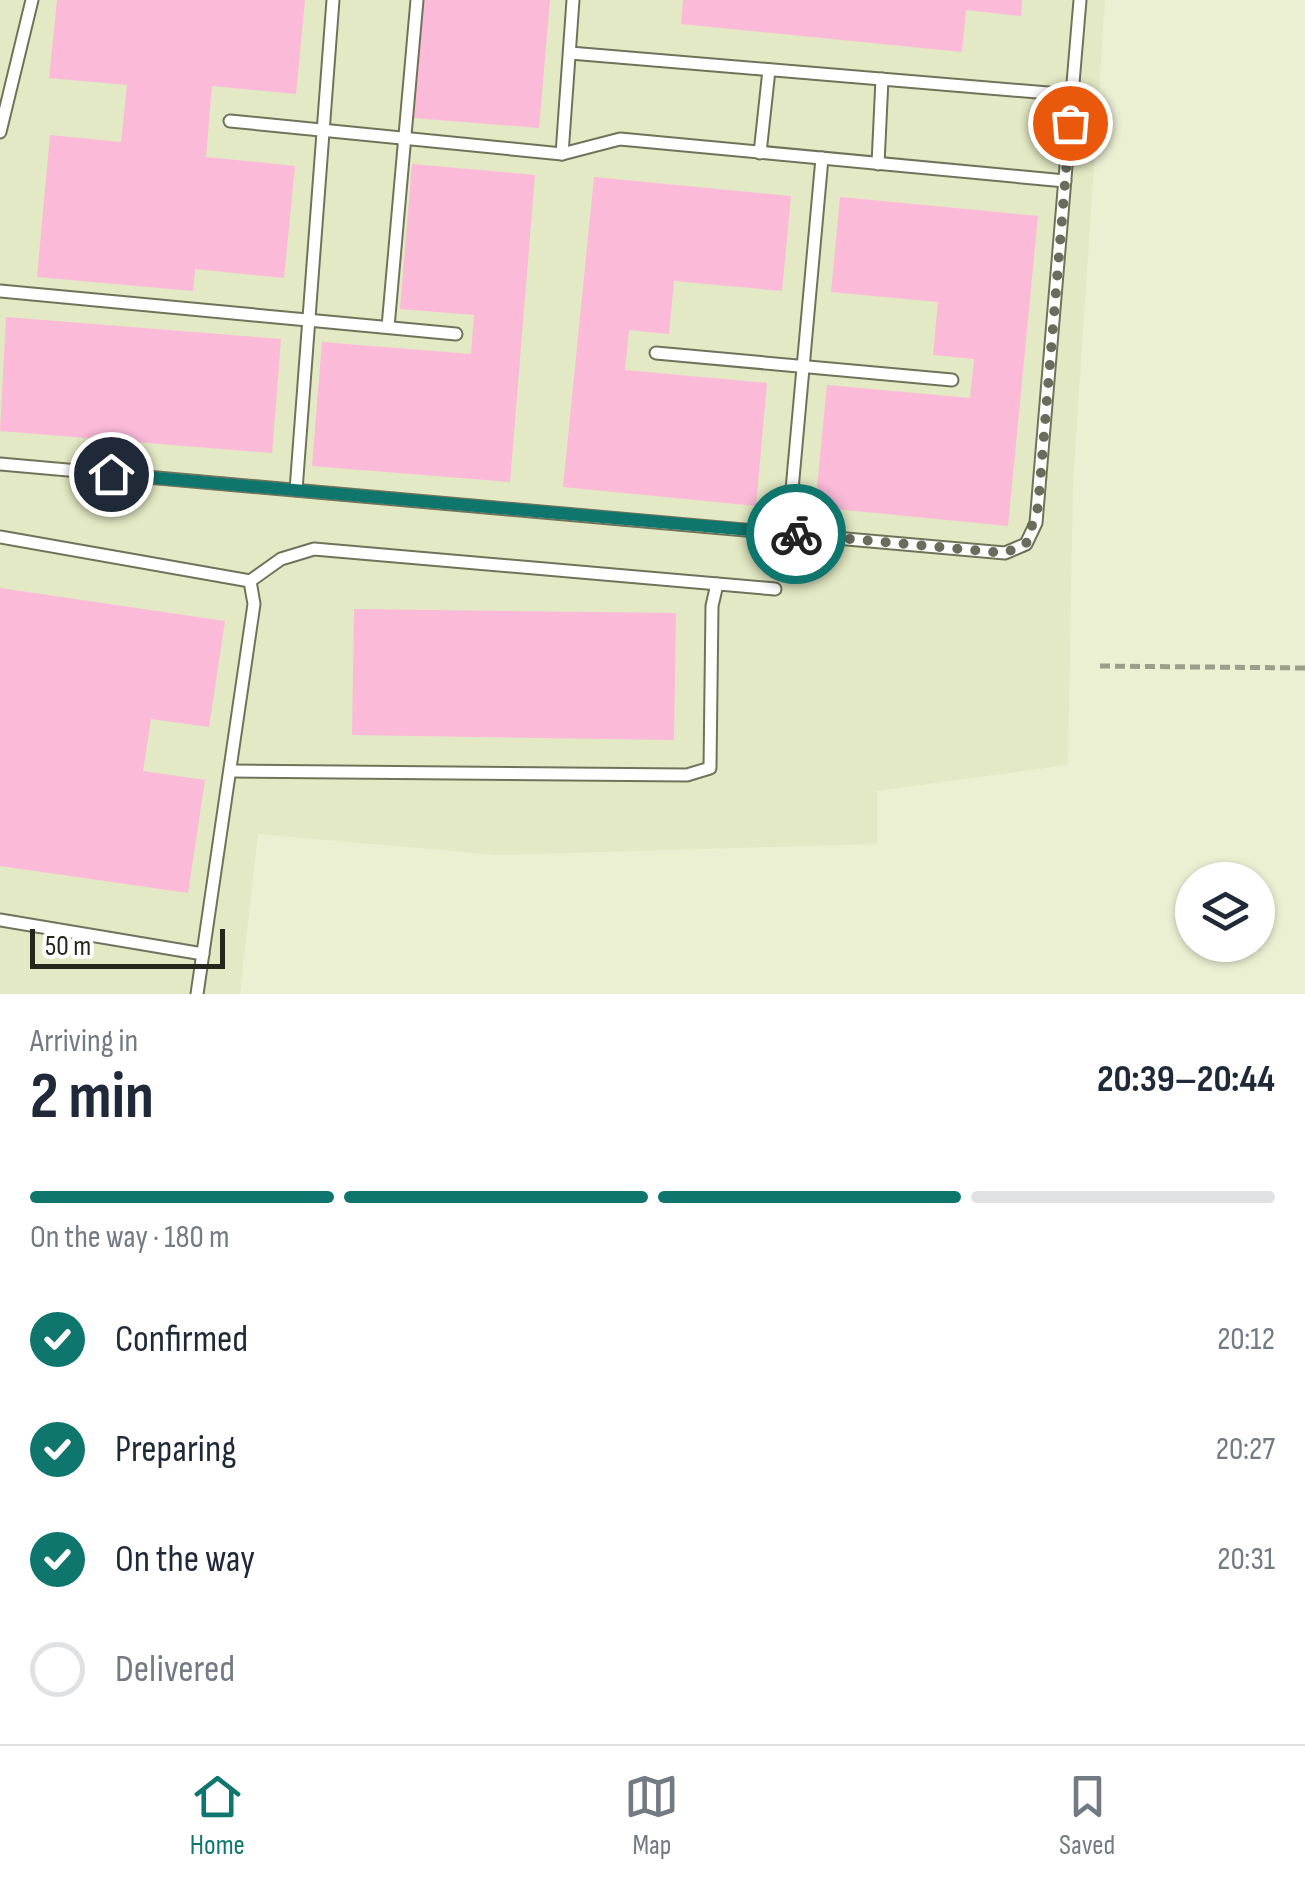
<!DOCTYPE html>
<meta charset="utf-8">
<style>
:root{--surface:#fff;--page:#f2f2f3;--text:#1f2937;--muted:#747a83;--line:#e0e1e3;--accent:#0f766e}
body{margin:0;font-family:"Sofia Sans Condensed",sans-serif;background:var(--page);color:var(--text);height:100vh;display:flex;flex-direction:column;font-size:38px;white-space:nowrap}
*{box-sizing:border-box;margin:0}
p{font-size:32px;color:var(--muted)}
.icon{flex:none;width:55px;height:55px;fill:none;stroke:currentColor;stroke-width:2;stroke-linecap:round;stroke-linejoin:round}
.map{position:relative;height:994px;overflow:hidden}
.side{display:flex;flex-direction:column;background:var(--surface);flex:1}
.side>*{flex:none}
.controls{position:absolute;left:1175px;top:862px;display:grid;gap:20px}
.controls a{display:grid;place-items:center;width:100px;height:100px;border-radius:50%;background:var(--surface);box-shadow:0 2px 8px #0004;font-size:50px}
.scale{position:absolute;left:30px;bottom:25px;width:195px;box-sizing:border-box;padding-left:10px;border:5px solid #26271c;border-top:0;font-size:28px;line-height:35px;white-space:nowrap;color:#26271c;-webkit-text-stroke:8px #fff;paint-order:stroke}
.pin{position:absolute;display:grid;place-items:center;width:85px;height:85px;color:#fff;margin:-42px;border:5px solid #fff;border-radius:50%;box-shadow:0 2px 10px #0007}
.courier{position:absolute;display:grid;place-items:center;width:100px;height:100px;margin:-50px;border:8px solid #0f766e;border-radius:50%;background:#fff;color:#222;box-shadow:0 2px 12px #0007}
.summary em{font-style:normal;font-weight:700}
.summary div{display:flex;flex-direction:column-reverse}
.summary{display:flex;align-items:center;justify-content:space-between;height:170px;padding:0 30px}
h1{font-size:65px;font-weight:700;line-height:75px}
.bar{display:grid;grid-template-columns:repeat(4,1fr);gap:15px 10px;align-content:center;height:120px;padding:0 30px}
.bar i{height:12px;border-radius:8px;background:var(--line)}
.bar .current{background:var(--accent)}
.bar p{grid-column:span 4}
ol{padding:0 30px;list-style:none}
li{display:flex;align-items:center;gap:30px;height:110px}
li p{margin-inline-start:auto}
li .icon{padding:10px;border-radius:50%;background:var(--accent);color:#fff;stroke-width:4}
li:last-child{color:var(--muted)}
li i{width:55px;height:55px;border:5px solid var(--line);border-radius:50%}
.menu{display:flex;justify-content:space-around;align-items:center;height:140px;border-top:2px solid var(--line);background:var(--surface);font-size:28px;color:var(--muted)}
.menu a{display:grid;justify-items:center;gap:5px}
.menu .current{color:var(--accent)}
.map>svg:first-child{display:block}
.built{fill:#e3e9c4}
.building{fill:#fbbad8}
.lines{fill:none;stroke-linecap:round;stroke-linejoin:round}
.lane-casing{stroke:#707359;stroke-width:15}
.path{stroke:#9b9e89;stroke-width:5;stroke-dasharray:10 5;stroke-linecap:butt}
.lane{stroke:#fff;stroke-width:11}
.done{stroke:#6b6d5c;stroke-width:10;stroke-dasharray:0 18}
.route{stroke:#0f766e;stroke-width:12}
</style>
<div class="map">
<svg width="1305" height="994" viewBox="0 0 1305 994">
<rect width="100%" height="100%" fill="#ecf0d3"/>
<polygon class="built" points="0,0 1105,0 1073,483 1068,765 877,791 877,844 497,855 258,834 240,994 0,994"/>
<g class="building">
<polygon points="57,0 305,0 296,94 212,86 206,157 295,166 284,278 195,269 193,291 37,277 50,135 121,142 127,85 49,78"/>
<polygon points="423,0 550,0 539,128 413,118"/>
<polygon points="683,0 1022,0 1021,16 966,10 962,52 681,24"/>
<polygon points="412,164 535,175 510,482 312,466 322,342 471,354 474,315 400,309"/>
<polygon points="594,177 791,196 782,291 674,281 669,334 629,330 625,370 767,383 756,506 563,487"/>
<polygon points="840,197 1038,216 1008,526 815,507 827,385 970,398 974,359 933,355 938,302 831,292"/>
<polygon points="6,317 281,339 272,453 0,431"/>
<polygon points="0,588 225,621 209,727 151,719 143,771 205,780 188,893 0,866"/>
<polygon points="354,609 676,613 674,740 352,735"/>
</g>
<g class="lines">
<g class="lane-casing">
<g id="lane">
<polyline points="570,53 1072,95"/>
<polyline points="230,121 562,154 620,139 1065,181"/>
<polyline points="0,132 32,0"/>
<polyline points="760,153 769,70"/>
<polyline points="562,154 573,0"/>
<polyline points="878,164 882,79"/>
<polyline points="0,291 456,334"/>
<polyline points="388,327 417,0"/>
<polyline points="656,353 952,380"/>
<polyline points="0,464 1005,553 1026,544 1036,523 1080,0"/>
<polyline points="296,490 333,0"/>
<polyline points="788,534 822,158"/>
<polyline points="0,537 250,581 281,559 314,549 775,589"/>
<polyline points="231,771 687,775 710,768 712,606 717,584"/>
<polyline points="0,920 203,954"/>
<polyline points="197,994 254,604 250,581"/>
</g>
</g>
<polyline class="path" points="1100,666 1305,668"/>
<use href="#lane" class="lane"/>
</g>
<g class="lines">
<polyline class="done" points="796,534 1005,553 1026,544 1038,507 1070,123"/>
<polyline class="route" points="111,474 796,534"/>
</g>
</svg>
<div class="controls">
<a><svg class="icon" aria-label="layers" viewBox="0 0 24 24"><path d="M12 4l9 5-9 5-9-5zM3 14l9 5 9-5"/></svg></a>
</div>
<div class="scale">50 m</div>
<div class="pin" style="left:1070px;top:123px;background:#ea580c"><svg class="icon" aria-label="bag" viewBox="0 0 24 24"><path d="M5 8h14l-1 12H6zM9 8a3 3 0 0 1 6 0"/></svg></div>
<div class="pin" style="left:111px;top:474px;background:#1f2937"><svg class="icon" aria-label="home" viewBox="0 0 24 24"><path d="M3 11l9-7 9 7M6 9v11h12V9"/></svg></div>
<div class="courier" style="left:796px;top:534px"><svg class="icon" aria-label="bike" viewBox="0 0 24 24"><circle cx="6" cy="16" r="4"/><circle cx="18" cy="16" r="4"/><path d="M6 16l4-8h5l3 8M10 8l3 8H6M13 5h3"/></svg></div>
</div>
<section class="side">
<div class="summary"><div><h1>2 min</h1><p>Arriving in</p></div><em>20:39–20:44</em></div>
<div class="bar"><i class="current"></i><i class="current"></i><i class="current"></i><i></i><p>On the way · 180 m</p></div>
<ol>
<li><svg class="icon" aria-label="check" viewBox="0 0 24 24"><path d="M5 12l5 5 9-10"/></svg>Confirmed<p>20:12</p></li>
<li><svg class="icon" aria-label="check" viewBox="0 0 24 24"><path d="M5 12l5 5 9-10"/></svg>Preparing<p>20:27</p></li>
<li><svg class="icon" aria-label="check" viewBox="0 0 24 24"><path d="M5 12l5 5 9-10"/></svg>On the way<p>20:31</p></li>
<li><i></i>Delivered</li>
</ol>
</section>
<nav class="menu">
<a class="current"><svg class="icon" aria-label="home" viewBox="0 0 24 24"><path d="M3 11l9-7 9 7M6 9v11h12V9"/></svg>Home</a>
<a><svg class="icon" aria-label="map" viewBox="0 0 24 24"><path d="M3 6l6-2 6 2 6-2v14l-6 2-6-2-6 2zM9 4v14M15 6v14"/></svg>Map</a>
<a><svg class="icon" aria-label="saved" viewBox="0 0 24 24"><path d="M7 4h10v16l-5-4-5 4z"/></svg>Saved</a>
</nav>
